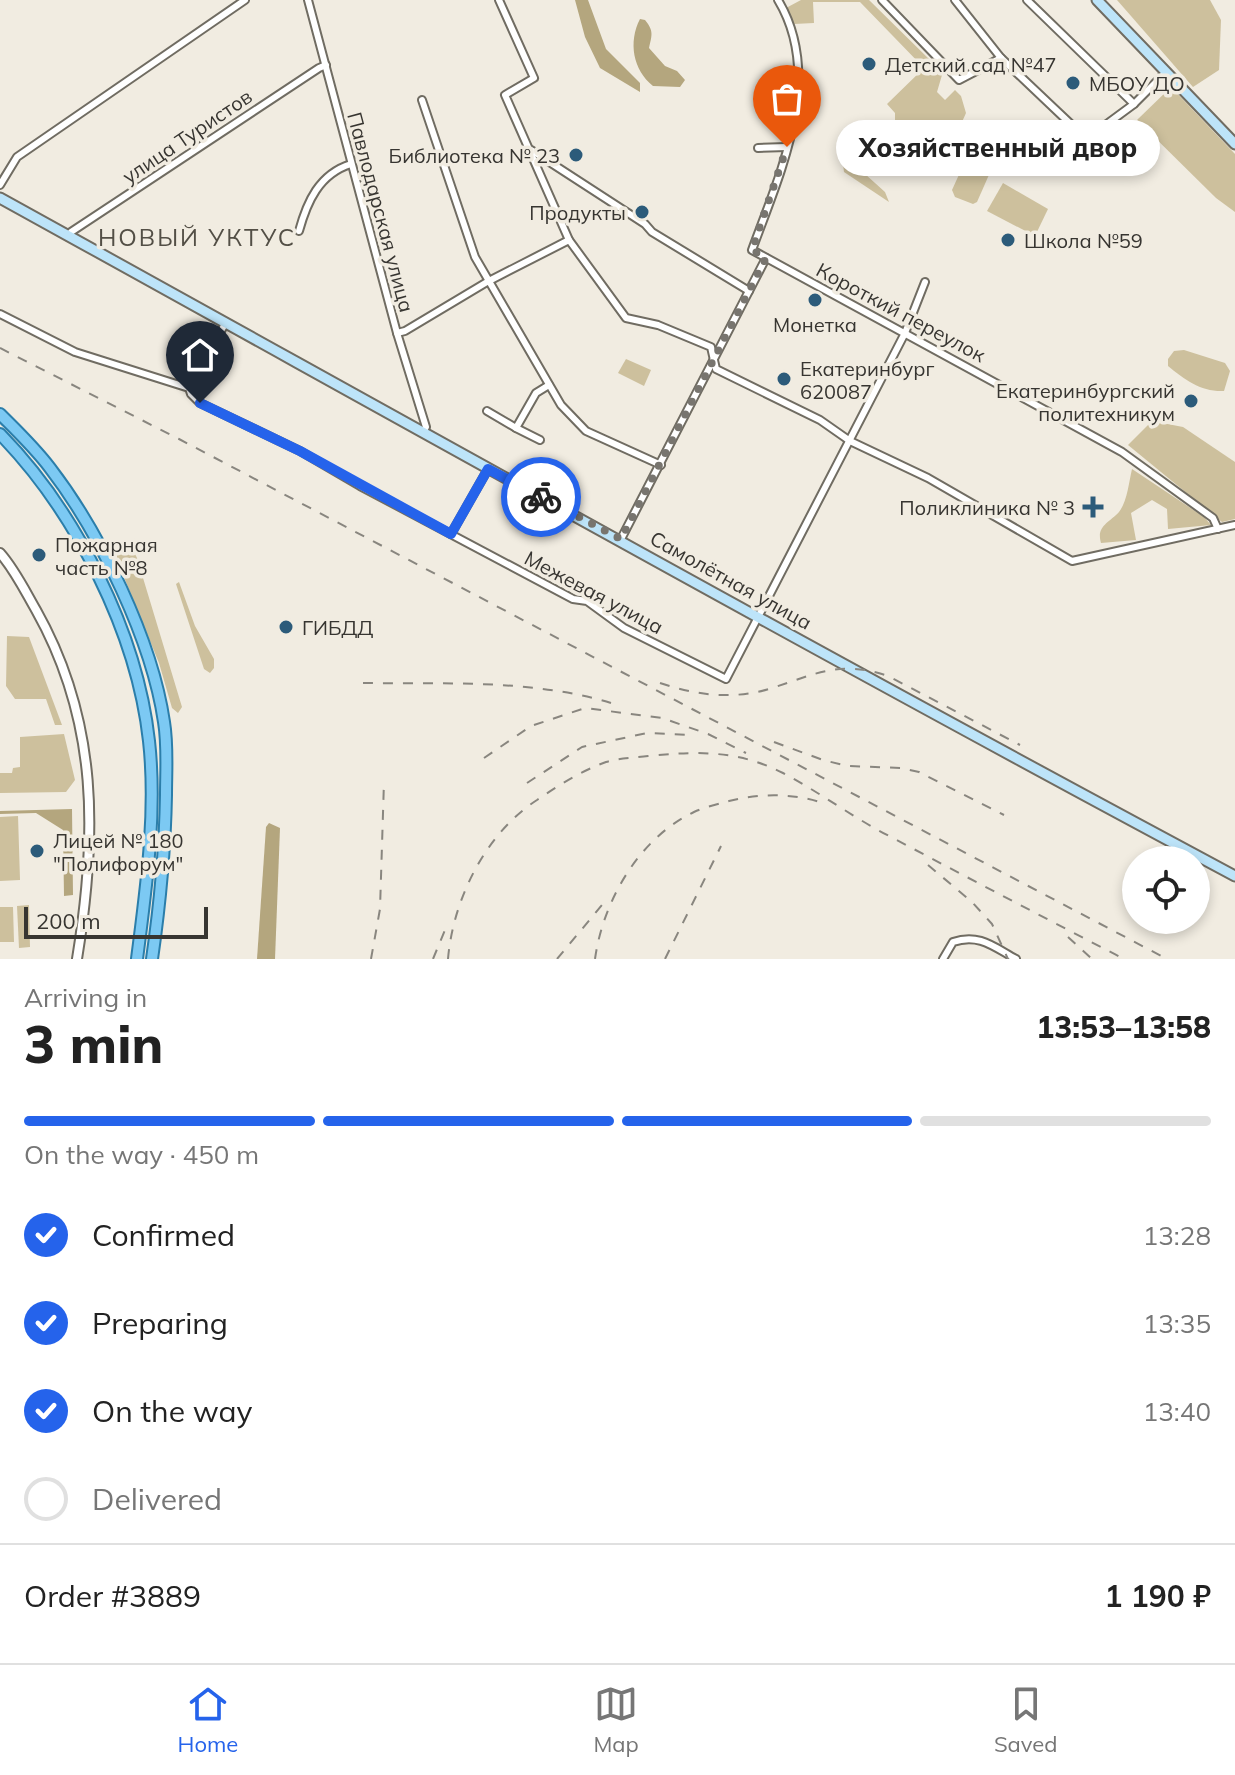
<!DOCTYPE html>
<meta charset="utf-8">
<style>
:root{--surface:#fff;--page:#f6f6f6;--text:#222;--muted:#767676;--line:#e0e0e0;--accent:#2563eb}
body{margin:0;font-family:Mulish,sans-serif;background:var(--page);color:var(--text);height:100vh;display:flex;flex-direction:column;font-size:30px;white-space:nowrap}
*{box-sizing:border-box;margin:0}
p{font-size:26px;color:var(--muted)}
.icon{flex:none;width:44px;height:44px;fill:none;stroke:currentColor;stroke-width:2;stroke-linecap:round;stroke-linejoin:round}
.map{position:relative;height:959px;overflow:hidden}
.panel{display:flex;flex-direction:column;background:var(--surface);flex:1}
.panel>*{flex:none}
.fabs{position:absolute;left:1122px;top:846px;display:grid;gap:16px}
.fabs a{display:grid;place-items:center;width:88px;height:88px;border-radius:50%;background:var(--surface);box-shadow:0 4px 12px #0003;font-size:40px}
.scale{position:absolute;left:24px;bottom:20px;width:184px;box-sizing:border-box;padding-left:8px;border:4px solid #373531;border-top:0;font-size:22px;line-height:28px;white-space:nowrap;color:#373531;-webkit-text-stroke:6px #f1ece1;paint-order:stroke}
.pin{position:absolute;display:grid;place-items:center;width:68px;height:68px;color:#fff;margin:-82px -34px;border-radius:50% 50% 50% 0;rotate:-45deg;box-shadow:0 0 8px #0007}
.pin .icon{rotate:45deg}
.courier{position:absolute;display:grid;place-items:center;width:80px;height:80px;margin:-40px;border:6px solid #2563eb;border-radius:50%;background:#fff;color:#222;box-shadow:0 2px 10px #0007}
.bubble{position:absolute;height:56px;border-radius:28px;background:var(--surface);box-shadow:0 4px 12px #0003;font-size:26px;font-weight:800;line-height:56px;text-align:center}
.summary em{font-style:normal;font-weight:800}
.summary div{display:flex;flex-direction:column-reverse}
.summary{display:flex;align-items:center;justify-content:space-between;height:136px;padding:0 24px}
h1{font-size:52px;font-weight:800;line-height:60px}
.bar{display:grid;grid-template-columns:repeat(4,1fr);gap:12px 8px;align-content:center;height:96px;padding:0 24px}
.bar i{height:10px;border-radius:6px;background:var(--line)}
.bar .current{background:var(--accent)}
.bar p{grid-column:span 4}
.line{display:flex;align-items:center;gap:20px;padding:0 24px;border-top:2px solid var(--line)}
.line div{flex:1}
ol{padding:0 24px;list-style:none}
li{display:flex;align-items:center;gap:24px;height:88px}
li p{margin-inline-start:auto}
li .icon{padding:8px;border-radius:50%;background:var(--accent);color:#fff;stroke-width:4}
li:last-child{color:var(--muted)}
li i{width:44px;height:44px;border:4px solid var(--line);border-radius:50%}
.tabs{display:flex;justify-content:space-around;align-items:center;height:112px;border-top:2px solid var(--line);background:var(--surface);font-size:22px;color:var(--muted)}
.tabs a{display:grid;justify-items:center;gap:4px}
.tabs .current{color:var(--accent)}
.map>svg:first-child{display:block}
.green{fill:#cdc09d}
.forest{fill:#b4a67e}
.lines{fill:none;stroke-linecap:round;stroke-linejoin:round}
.minor-casing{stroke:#706c62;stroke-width:10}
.tertiary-casing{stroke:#706c62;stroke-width:12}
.secondary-casing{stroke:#706c62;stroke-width:13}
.primary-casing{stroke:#2b7eaa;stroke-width:14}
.minor{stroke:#fff;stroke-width:6}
.tertiary{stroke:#fff;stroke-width:8}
.secondary{stroke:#bde4f9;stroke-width:9}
.primary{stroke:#7cc9f3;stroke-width:10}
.rail{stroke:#89867f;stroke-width:2;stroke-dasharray:10 10;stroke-linecap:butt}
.done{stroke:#78756f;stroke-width:8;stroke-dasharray:0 14.4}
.route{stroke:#2563eb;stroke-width:10}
.poi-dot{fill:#2c5b7a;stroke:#f1ece1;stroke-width:3}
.labels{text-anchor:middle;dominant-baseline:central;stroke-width:7;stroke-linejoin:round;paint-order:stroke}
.poi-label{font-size:20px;fill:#373531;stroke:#f1ece1;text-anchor:start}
.street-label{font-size:20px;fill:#373531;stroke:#f1ece1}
.quarter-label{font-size:24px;letter-spacing:2px;fill:#534f46;stroke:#f1ece1}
</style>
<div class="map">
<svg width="1235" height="959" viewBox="0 0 1235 959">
<rect width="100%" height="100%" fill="#f1ece1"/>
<g class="green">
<polygon points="801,0 869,0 932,62 937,59 947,70 942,75 937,92 945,100 955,90 961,96 966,113 962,122 895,127 895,113 887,104 924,68 860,2 813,2 814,23 794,24 786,8"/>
<polygon points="1117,0 1210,0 1221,20 1219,70 1193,87"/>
<polygon points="1171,87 1235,154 1235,212 1216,198 1137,120"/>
<polygon points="841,140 846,146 854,144 857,164 862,166 865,174 885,192 889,202 844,172 842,156 837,142"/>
<polygon points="973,154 990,162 992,168 977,202 973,204 955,197 952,190 967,157"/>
<polygon points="1003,183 1048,209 1035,236 987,211"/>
<path d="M1184,350L1225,363L1230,371L1224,391C1201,392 1185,380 1168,366V359L1174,351Z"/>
<polygon points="626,359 651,370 644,386 618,373"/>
<polygon points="1152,421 1183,427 1235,462 1235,519 1222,522 1128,445"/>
<path d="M1132,469L1204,517L1211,525L1168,529L1167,509L1152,500L1131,513L1136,540L1101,543C1096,526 1109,523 1119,512C1127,502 1129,482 1132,469Z"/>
<polygon points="126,548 133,550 137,558 182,707 178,713 172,708 159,663 117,560 117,553"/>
<polygon points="179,582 195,626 214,659 214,668 210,673 204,669 176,584"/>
<polygon points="7,636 29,637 62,725 55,725 46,699 15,699 6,686"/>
<polygon points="64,734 75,780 66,792 0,793 0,773 12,773 13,768 20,767 20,737"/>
<polygon points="18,816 20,880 0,881 0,817"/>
<polygon points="29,905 30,947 19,948 17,906"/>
<polygon points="0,907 13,907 14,942 0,942"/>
</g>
<g class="forest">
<polygon points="575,0 588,0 606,49 640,83 640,92 600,68 585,37"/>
<path d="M640,19L645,20C654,31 652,35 649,48L665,66L677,71L685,80L680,87L653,86C633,70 628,42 640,19Z"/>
<polygon points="72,809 73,895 64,896 63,830 36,813 0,814 0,811"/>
<polygon points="269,823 280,828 275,959 257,959 266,827"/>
</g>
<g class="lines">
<g class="minor-casing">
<g id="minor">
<polyline points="308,0 397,333 426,427 423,432"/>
<polyline points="499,0 534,78 505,95 569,240 626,318 658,325 711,347 716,369 820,420 850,441 928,478 1072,561 1235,525"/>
<path d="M778,0C825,78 780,173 752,250L1122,452L1213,518L1218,529"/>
<polyline points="882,0 959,80 1001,58"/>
<polyline points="955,0 1001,58 1077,130 1092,135 1134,104 1166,72"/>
<polyline points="1027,0 1134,104"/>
<polyline points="422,100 475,257 561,405 586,431 661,465"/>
<polyline points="758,148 787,147"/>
<polyline points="531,150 645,224 652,232 749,291"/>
<polyline points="0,185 17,157 245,0"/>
<path d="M299,231C307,202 319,174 351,164"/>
<polyline points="69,236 71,232 319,68 326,65"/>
<polyline points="0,314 75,352 189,388 191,394 200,403 300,451 360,486 573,599 587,601 624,628 726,679 905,333 925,282"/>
<polyline points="397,333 405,331 487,282 569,240"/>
<polyline points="189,388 226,322"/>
<polyline points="487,411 516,428 536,393 549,385"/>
<polyline points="516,428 540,440"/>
<polyline points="451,534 488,469"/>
<polyline points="621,539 766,258"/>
<path d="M943,959L953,942C979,933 994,947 1016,959"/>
</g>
</g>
<g class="tertiary-casing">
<path id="tertiary" d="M0,553C15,570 25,591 36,610C99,722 97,836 77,959"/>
</g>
<g class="secondary-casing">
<g id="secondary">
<polyline points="1097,0 1235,144"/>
<path d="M0,198C411,425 821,655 1235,876"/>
</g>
</g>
<g class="primary-casing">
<g id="primary">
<path d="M0,414C17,431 35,448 50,468C100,533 152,640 164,722C168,746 166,771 166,795C165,851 160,904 152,959"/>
<path d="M0,434C76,512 137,632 149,741C157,813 146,888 137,959"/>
</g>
</g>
<use href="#minor" class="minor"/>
<use href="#tertiary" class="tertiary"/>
<use href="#secondary" class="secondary"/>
<use href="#primary" class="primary"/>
<g class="rail">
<polyline points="0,348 179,439 1167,959"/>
<path d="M363,683C446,684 531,679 611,703"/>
<path d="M660,683C695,695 732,700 769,689C814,675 839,659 888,676L1020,745"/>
<polyline points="774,742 823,760 847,766 901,768 919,772 1004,815"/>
<polyline points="484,758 531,726 585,708 662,718 708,734 746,753"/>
<polyline points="527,783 582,747 647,733 689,735"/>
<polyline points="928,865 972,902 992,924 1008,959"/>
<polyline points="1068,937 1092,959"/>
<polyline points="371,959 380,909 384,781"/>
<polyline points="433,959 447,925"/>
<path d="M448,959C453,899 486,833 537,800C559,785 581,771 606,762C619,758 633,758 648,756C697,751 738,750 783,773C821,793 855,819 893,838C970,879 1047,919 1124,959"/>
<polyline points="557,959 607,899"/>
<path d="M595,959C603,901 639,838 694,812C705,807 718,804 729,801C762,793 794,793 826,804"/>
<polyline points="665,959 721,846"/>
</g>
</g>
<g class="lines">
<polyline class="done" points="541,497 621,539 766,258 752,250 787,147"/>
<polyline class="route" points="200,403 300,451 451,534 488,469 541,497"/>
</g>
<g class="poi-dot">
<circle cx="869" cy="64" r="8"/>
<circle cx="1073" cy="83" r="8"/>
<circle cx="576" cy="155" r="8"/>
<circle cx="642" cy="212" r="8"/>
<circle cx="1008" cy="240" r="8"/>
<circle cx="815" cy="300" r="8"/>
<circle cx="784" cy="379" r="8"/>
<circle cx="1191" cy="401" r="8"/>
<path d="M1089 495h8v8h8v8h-8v8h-8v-8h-8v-8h8z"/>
<circle cx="39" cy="555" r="8"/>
<circle cx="286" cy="627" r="8"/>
<circle cx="37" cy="851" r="8"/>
</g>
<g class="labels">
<g class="poi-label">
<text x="885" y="64">Детский сад №47</text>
<text x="1089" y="83">МБОУ ДО</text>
<text x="560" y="155" text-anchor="end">Библиотека № 23</text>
<text x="626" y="212" text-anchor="end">Продукты</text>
<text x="1024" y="240">Школа №59</text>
<text x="815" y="324" text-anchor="middle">Монетка</text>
<text x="800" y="368">Екатеринбург<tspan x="800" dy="23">620087</tspan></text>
<text x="1175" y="390" text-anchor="end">Екатеринбургский<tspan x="1175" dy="23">политехникум</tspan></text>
<text x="1075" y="507" text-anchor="end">Поликлиника № 3</text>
<text x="55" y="544">Пожарная<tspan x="55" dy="23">часть №8</tspan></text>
<text x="302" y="627">ГИБДД</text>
<text x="53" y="840">Лицей № 180<tspan x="53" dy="23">"Полифорум"</tspan></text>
</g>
<g class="street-label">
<text transform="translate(187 136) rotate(-34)">улица Туристов</text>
<text transform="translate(381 212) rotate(75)">Павлодарская улица</text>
<text transform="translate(901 312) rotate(28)">Короткий переулок</text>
<text transform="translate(731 580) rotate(29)">Самолётная улица</text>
<text transform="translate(594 592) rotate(28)">Межевая улица</text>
</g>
<g class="quarter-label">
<text x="197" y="237">НОВЫЙ УКТУС</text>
</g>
</g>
</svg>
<div class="fabs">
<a><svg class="icon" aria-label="locate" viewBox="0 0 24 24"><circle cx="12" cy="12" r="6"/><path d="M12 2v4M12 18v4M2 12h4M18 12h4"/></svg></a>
</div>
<div class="scale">200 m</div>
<div class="pin" style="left:787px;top:147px;background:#ea580c"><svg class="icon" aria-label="bag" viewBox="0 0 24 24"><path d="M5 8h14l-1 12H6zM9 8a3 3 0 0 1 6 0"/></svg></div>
<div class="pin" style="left:200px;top:403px;background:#1f2937"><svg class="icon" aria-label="home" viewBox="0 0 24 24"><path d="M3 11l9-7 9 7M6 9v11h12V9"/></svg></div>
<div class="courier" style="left:541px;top:497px"><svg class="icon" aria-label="bike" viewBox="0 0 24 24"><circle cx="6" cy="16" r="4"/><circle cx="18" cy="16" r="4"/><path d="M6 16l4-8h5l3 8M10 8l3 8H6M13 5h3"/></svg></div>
<div class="bubble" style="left:836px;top:120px;width:324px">Хозяйственный двор</div>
</div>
<section class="panel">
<div class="summary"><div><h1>3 min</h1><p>Arriving in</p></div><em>13:53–13:58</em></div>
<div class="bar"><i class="current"></i><i class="current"></i><i class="current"></i><i></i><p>On the way · 450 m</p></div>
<ol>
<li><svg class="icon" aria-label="check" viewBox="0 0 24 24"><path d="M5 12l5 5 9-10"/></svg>Confirmed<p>13:28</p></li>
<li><svg class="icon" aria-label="check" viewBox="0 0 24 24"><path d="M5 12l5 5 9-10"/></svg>Preparing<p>13:35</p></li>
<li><svg class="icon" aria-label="check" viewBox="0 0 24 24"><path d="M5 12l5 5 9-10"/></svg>On the way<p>13:40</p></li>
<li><i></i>Delivered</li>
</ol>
<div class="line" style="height:104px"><div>Order #3889</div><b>1 190 ₽</b></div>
</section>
<nav class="tabs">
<a class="current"><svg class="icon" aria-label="home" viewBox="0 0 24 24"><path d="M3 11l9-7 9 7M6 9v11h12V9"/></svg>Home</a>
<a><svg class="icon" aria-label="map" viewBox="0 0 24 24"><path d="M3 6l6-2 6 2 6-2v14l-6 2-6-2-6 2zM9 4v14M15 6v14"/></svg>Map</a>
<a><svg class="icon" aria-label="saved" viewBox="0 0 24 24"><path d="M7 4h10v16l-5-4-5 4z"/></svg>Saved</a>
</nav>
